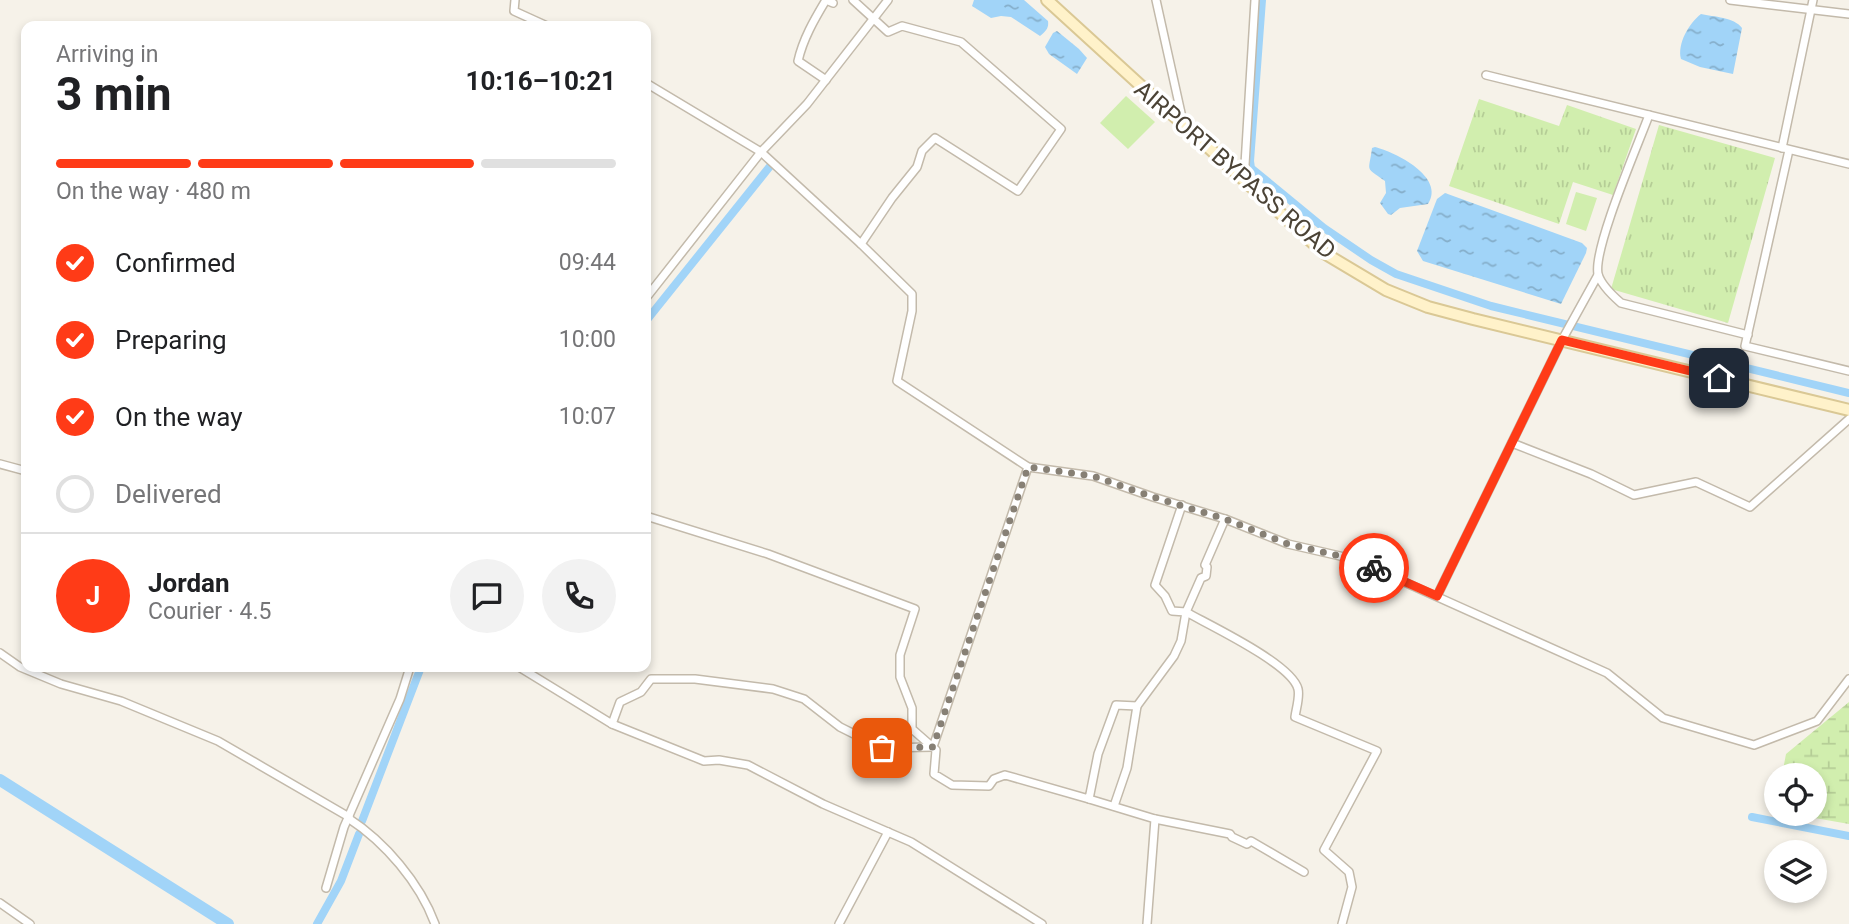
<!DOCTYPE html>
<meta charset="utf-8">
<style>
:root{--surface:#fff;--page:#f2f2f2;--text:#202124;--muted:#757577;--line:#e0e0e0;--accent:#ff3b17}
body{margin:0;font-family:Roboto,sans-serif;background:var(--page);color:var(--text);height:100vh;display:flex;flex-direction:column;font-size:26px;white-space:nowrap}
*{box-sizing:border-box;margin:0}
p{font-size:23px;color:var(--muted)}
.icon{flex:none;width:38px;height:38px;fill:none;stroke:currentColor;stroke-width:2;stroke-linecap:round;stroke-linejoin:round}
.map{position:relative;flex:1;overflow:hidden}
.panel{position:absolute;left:21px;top:21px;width:630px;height:651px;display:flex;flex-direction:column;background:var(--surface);border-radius:14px;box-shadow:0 4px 10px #0003}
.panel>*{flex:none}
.controls{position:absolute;left:1764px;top:763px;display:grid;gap:14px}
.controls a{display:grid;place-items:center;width:63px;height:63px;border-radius:50%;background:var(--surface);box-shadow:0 4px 10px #0003;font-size:35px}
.pin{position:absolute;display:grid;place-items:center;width:60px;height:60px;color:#fff;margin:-30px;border-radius:14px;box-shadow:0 4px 10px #0006}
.courier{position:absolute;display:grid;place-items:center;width:70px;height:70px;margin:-35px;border:5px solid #ff3b17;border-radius:50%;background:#fff;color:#222;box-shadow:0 2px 9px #0007}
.overview em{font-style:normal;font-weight:700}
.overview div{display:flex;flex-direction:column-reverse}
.overview{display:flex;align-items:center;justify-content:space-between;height:119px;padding:0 35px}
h1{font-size:46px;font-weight:700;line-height:52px}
.bar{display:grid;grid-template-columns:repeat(4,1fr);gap:10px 7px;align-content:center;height:84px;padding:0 35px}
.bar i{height:9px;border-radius:5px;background:var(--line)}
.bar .active{background:var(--accent)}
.bar p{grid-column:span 4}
.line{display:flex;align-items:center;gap:18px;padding:0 35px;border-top:2px solid var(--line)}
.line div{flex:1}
.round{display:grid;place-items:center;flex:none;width:74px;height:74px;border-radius:37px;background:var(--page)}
ol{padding:0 35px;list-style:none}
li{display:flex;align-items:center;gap:21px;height:77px}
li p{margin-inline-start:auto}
li .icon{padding:7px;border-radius:50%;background:var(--accent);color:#fff;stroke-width:4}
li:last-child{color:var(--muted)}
li i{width:38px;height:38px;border:4px solid var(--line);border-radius:50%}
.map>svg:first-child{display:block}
.grass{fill:#d1eeae}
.wetland{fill:url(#wetland-marsh)}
.park{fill:url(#park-tufts)}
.water{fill:url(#water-ripples)}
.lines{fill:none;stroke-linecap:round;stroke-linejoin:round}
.canal{stroke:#a1d4f8;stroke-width:8}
.river{stroke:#a1d4f8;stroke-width:12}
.street-casing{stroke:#c3baab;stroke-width:10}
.secondary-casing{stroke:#dac895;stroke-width:14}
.street{stroke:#fff;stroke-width:7}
.secondary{stroke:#fff2ca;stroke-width:10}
.done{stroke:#878075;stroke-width:7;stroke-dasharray:0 12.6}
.route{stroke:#ff3b17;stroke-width:9}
.labels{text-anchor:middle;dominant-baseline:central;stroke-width:7;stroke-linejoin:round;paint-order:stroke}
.street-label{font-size:24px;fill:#4b4336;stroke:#fff}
</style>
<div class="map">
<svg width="1849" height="924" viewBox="0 0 1849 924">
<defs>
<pattern id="wetland-marsh" width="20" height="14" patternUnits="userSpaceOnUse" patternTransform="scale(1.75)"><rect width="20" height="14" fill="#d1eeae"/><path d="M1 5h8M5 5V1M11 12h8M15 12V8" fill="none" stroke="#b5cd96"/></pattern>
<pattern id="park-tufts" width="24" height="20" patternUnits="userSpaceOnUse" patternTransform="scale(1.75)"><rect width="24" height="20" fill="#d1eeae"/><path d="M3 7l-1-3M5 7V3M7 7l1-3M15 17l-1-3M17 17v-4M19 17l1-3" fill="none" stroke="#b5cd96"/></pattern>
<pattern id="water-ripples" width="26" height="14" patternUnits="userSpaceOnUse" patternTransform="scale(1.75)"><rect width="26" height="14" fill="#a1d4f8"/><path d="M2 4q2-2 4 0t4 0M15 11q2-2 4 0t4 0" fill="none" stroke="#85aeca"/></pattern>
</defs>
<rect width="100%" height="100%" fill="#f6f2e9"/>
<g class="grass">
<polygon points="1126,96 1155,122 1128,149 1100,123"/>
<polygon points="1576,192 1597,198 1586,231 1566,224"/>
</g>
<polygon class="wetland" points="1849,702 1849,824 1792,814 1815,814 1815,775 1782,775 1786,754"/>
<g class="park">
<polygon points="1479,99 1559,126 1567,105 1636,129 1613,195 1573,182 1559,224 1449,186"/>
<polygon points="1659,125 1775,158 1728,323 1611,289"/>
</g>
<g class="water">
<path d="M974,0H1024L1048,21C1049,28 1046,31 1040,36L1011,17L1001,16L991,18L972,6Z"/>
<path d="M1701,14C1714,17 1734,17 1742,28L1733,74L1700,67L1681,59C1677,44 1689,23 1701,14Z"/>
<polygon points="1057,31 1079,49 1087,58 1077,74 1049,54 1045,47 1053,33"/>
<path d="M1375,147C1395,152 1446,177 1428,204L1400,208L1391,215L1388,214L1380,203L1386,193L1385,181C1364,166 1369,173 1372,148Z"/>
<polygon points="1445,193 1582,243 1587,248 1586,253 1561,304 1423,261 1417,251 1437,199"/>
</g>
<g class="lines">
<g class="canal">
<polyline points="1262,0 1250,161 1251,168 1324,228 1371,260 1396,274 1491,306 1849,393"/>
<polyline points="646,321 771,165"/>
<polyline points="1752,817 1849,836"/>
<polyline points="362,821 421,667"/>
<polyline points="317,924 341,881 359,834"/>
</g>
<polyline class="river" points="0,780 228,924"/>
<g class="street-casing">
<g id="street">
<polyline points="515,0 514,11 547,26"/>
<polyline points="1156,0 1183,122"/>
<polyline points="1730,0 1849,14"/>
<polyline points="1486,75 1849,164"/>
<path d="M826,80L798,61C803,39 814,20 826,0L833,3"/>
<polyline points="646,83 761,152 861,244 892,198 917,167 922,151 935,138 1018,191 1061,129 961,42 902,26 888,32 853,0"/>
<path d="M1649,115C1638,145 1593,248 1598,274C1601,285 1613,296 1621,303L1748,335"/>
<polyline points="1782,148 1813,0"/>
<polyline points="1789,150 1745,346 1849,371"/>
<polyline points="1244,181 1255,0"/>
<polyline points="861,244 912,294 912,311 897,381 1028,467 1093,476 1153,497 1225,519 1288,544 1353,559 1607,673 1663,718 1754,745 1817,721 1849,679"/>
<polyline points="646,298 761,152 807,104 888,0"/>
<polyline points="1512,443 1591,474 1634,495 1696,482 1750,507 1849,419"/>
<polyline points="0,464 26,471"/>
<polyline points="646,516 768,554 915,609 900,655 900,677 912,708 912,729 936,750 934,774 952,785 989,786 994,779 1005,775 1089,799 1098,754 1116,705 1137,706 1174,656 1181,641 1186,612 1172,611 1165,596 1155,585 1182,505"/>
<path d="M1225,519L1205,565L1207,567L1206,576L1201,578L1186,612C1209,625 1292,664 1298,689C1300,697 1296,709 1295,717L1377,751L1324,850L1349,872L1352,887L1342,924"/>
<polyline points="1437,596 1562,340 1598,275"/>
<polyline points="0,653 20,667 61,684 121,701 218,741 349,817"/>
<polyline points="519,667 612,724 704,761 719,760 748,765 823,804 911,842 1042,924"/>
<polyline points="612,724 620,702 641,692 651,679 695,679 773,689 804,699 840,727 882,748 933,747 1028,467"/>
<polyline points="1089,799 1155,819 1147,924"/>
<polyline points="1114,806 1127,768 1137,706"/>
<path d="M348,818C385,842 420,883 435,924"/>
<polyline points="1155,819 1230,834 1232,837 1247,844 1251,841 1304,872"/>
<polyline points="326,888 344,827 400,699 410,667"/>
<polyline points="0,903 30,924"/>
<polyline points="839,924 888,832"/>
</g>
</g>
<g class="secondary-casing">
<polyline id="secondary" points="1047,0 1324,253 1386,290 1428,307 1473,319 1849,410"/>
</g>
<use href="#street" class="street"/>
<use href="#secondary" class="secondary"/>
</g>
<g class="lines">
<polyline class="done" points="882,748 933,747 1028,467 1093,476 1153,497 1225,519 1288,544 1353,559 1374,568"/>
<polyline class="route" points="1374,568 1437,596 1562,340 1719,378"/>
</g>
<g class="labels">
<g class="street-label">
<text transform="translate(1235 170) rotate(41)">AIRPORT BYPASS ROAD</text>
</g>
</g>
</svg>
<div class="controls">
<a><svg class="icon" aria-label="locate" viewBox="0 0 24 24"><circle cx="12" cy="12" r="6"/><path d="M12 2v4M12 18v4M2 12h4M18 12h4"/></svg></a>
<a><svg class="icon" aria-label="layers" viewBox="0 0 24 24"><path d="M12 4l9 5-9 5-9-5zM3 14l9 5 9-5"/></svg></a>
</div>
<div class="pin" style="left:882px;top:748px;background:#ea580c"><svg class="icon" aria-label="bag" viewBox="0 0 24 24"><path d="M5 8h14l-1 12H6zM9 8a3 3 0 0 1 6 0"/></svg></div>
<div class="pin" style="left:1719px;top:378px;background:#1f2937"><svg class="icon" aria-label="home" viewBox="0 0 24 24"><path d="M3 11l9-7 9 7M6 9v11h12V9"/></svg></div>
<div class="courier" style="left:1374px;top:568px"><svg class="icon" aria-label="bike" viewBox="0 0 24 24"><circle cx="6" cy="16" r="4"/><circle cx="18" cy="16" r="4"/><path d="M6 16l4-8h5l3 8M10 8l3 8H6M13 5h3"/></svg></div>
<section class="panel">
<div class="overview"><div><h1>3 min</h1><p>Arriving in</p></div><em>10:16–10:21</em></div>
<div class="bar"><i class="active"></i><i class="active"></i><i class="active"></i><i></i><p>On the way · 480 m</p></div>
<ol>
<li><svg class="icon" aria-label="check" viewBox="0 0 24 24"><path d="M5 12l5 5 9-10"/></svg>Confirmed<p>09:44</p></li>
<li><svg class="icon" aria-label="check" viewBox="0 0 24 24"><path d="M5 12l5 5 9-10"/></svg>Preparing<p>10:00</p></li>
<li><svg class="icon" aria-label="check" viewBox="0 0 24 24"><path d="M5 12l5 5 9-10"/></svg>On the way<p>10:07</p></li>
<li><i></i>Delivered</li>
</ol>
<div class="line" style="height:126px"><b class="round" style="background:var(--accent);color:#fff">J</b><div><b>Jordan</b><p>Courier · 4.5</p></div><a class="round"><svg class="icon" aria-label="chat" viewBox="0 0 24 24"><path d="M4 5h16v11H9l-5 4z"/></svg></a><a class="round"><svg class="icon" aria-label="phone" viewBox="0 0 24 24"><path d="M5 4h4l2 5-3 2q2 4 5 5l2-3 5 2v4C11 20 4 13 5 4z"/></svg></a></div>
</section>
</div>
